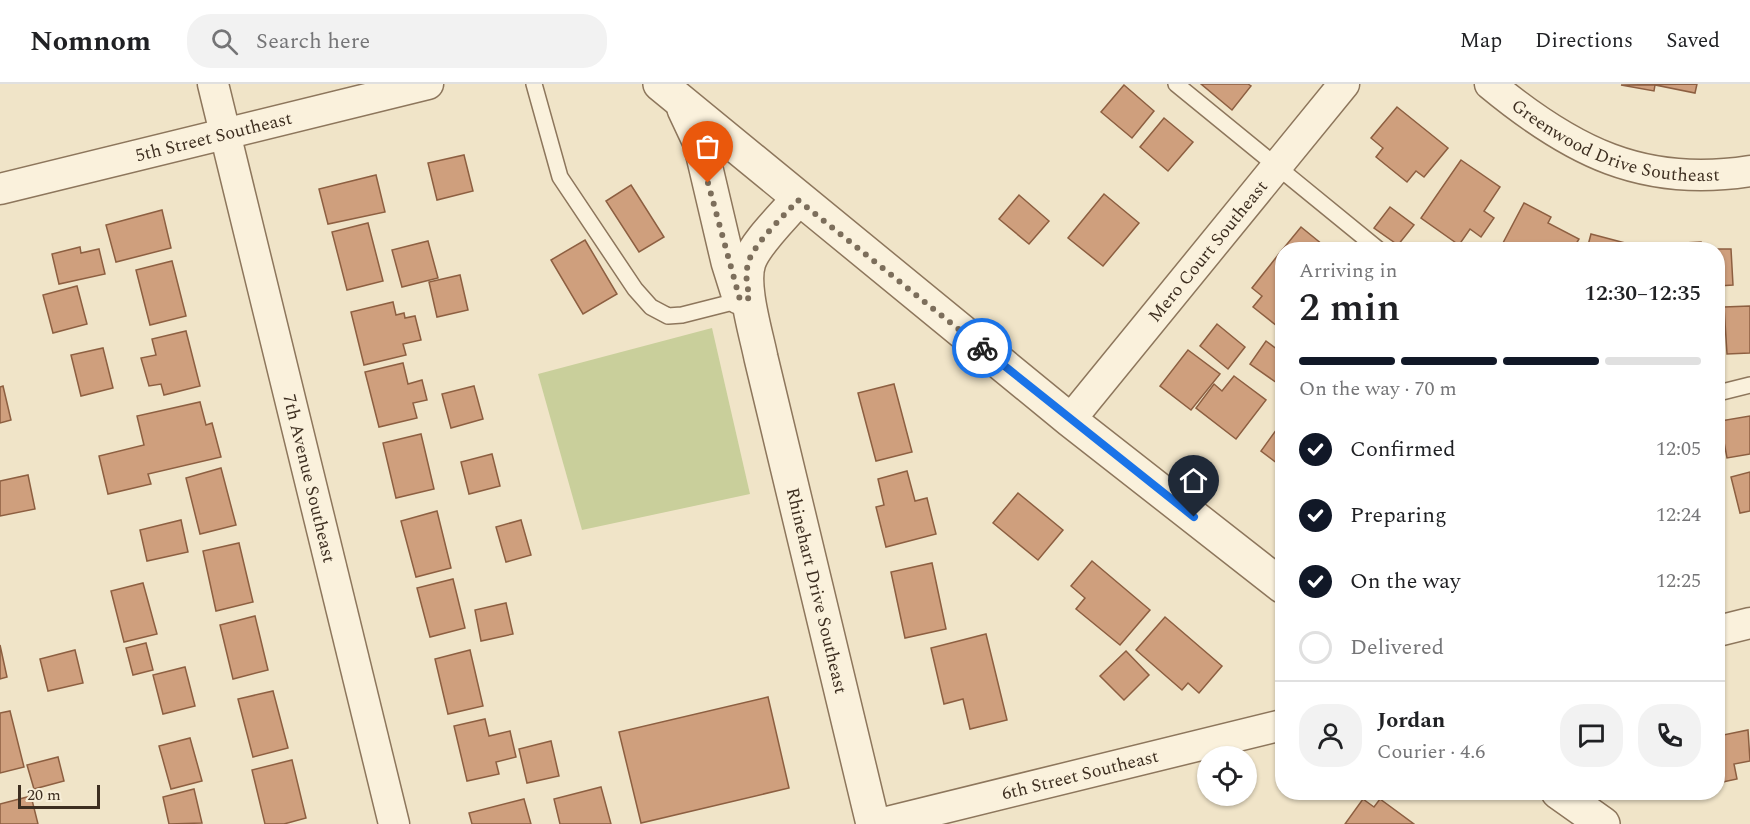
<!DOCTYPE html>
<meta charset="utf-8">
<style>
:root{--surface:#fff;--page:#f2f2f2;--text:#202124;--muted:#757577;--line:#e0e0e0;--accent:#111827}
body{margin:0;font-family:Spectral,serif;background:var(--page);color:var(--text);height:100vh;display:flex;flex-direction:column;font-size:22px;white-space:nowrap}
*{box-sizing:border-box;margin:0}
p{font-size:20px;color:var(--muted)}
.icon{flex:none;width:33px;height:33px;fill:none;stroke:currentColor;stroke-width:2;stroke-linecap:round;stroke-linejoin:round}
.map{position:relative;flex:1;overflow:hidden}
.details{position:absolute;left:1275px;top:158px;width:450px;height:558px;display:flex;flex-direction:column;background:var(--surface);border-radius:24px;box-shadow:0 2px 4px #0004}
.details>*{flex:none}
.tools{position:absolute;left:1197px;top:662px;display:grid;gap:12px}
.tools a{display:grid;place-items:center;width:60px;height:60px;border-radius:50%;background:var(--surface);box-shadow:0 2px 4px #0004;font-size:30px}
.scale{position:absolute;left:18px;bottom:15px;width:82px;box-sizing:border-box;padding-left:6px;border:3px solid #3d2e20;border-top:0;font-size:16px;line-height:21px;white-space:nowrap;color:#3d2e20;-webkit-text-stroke:4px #f7eed8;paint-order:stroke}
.pin{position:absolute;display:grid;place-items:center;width:51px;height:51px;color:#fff;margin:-62px -26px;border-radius:50% 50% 50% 0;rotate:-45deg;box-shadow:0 0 6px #0007}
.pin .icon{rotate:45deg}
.courier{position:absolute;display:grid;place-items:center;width:60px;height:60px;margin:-30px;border:4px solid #1a73e8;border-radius:50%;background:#fff;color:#222;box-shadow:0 2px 8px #0007}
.summary em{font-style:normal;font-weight:600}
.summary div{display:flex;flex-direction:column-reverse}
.summary{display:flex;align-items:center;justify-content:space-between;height:102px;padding:0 24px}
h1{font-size:39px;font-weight:600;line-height:45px}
.bar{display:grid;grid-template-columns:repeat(4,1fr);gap:9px 6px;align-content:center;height:72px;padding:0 24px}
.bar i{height:8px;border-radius:4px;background:var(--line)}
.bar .selected{background:var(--accent)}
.bar p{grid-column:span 4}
.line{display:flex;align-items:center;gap:15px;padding:0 24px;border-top:2px solid var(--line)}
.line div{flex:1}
.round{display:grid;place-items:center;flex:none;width:63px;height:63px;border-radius:24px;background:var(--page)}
ol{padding:0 24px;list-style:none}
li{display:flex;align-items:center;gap:18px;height:66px}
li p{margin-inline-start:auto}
li .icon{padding:6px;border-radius:50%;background:var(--accent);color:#fff;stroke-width:4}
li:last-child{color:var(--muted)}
li i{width:33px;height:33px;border:3px solid var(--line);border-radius:50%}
header{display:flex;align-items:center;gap:36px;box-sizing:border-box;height:84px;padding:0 30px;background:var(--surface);border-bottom:2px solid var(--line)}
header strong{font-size:28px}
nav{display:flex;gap:33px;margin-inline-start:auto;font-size:21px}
.search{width:420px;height:54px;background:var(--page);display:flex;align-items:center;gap:15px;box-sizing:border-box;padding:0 21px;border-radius:24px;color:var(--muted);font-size:22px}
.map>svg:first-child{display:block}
.green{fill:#c9cf9b}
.building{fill:#cf9f7d;stroke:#8d5f41;stroke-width:1.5}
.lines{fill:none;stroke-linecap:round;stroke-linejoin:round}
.service-casing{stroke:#8d765c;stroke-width:18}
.minor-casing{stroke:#8d765c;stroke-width:33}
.tertiary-casing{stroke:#8d765c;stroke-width:36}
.service{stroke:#faf1dc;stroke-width:15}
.minor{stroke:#faf1dc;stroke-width:30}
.tertiary{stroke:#faf1dc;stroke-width:33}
.done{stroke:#7c6e5b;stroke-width:6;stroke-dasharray:0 10.8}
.route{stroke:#1a73e8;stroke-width:8}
.labels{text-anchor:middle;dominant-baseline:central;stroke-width:6;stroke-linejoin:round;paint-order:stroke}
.street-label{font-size:18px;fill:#3d2e20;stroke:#f7eed8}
</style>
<header>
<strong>Nomnom</strong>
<div class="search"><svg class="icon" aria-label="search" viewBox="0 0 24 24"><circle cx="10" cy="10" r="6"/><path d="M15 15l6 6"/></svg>Search here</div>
<nav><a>Map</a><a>Directions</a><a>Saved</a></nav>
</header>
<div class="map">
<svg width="1750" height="740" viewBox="0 0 1750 740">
<rect width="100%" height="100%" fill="#f0e4c8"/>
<polygon class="green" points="712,244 750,410 582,446 538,290"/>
<g class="building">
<polygon points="1201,0 1248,0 1251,2 1232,26"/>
<polygon points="1697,0 1695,9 1655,1 1654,7 1621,1"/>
<polygon points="1124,1 1154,27 1132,54 1101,28"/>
<polygon points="1397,23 1448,64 1424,93 1416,87 1407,98 1376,73 1383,64 1371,54"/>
<polygon points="1164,34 1193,58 1168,87 1140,63"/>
<polygon points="464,71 473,107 437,116 428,79"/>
<polygon points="1461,76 1500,103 1484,127 1494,134 1481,153 1470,145 1459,161 1421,134"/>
<polygon points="376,91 385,128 328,140 319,105"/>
<polygon points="631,101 664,153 639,168 606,117"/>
<polygon points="1104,110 1139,139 1103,182 1068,154"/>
<polygon points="1019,111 1049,137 1029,160 999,135"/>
<polygon points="1524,119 1551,133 1548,139 1579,155 1573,165 1515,165 1503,159"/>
<polygon points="1390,123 1414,141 1398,161 1374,144"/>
<polygon points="162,126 171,164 116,178 106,141"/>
<polygon points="368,139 383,197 347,206 332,148"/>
<polygon points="1301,143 1328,165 1283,165"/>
<polygon points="1591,150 1648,165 1587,165"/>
<polygon points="585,156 617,210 583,230 551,176"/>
<polygon points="428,157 438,194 402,203 392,166"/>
<polygon points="1701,158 1701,165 1666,165 1666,160"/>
<polygon points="80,163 81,169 99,165 105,190 59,200 52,170"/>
<polygon points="1718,165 1731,165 1733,201 1718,202"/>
<polygon points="1282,166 1282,236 1277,242 1253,223 1262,212 1252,204"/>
<polygon points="172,177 186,232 150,241 136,186"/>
<polygon points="460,191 468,226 437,233 429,198"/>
<polygon points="77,202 87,240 53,249 43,211"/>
<polygon points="393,218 396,231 404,229 405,234 415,232 421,256 403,260 406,271 364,281 351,228"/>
<polygon points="1750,222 1750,269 1727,270 1724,223"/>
<polygon points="1217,240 1245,263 1228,285 1200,262"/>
<polygon points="186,247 200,302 164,311 161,300 149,302 141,274 156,271 152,255"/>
<polygon points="1266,257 1282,269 1282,291 1277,299 1250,280"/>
<polygon points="103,264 113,304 81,312 71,271"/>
<polygon points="1188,266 1220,290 1191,326 1160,302"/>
<polygon points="403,279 408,300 422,296 427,316 413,319 417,334 379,343 365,288"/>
<polygon points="1234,292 1266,316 1236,355 1196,324 1214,300 1222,307"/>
<polygon points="894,300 912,368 876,377 858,309"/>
<polygon points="3,302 11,336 0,339 0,303"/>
<polygon points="474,302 483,335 451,344 442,310"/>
<polygon points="200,318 206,341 212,339 221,373 148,390 151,400 108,410 99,372 144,361 137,332"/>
<polygon points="1750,332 1750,370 1727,374 1720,337"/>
<polygon points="1282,338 1282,383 1261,367"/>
<polygon points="421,350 434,405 396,414 383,359"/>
<polygon points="492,370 500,402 469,410 461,378"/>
<polygon points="221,384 236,441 200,450 186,394"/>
<polygon points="907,387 915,417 927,414 936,450 886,463 876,423 884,421 878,395"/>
<polygon points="1750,388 1750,427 1740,429 1731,393"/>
<polygon points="28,391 35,425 0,432 0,397"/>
<polygon points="1018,409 1063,446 1038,476 993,439"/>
<polygon points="437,427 451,484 416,493 401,437"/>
<polygon points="181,436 188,468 147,477 140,446"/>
<polygon points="521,436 531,471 506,478 496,443"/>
<polygon points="239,459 253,518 216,527 203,467"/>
<polygon points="1092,477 1150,526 1120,561 1076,525 1085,514 1071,502"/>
<polygon points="932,479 946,545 905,554 891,488"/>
<polygon points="453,495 465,544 430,553 417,504"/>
<polygon points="143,499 157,550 124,558 111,507"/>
<polygon points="506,519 513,550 481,557 475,526"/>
<polygon points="255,532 268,586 233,595 220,541"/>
<polygon points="1165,533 1222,582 1199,609 1188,599 1182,606 1136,566"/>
<polygon points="986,550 1007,636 970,645 963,615 944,620 931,564"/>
<polygon points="146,559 153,586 133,591 126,564"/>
<polygon points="0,561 7,593 0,595"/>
<polygon points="75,566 83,599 48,607 40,575"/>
<polygon points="470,566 483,622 448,630 435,575"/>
<polygon points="1126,567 1149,591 1124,616 1100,592"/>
<polygon points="185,583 195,622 163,630 153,591"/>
<polygon points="273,607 288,664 253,673 238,615"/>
<polygon points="768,613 789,704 641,739 619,648"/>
<polygon points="10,627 24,683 0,689 0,629"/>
<polygon points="485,635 489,652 510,647 516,673 496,678 499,690 467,697 454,642"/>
<polygon points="1748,646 1750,677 1734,680 1737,695 1718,699 1718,652"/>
<polygon points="190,654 202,697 171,705 159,662"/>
<polygon points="551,657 559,692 527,699 519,665"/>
<polygon points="58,673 64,697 34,705 27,681"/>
<polygon points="292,676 306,734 284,740 265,740 252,686"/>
<polygon points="601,703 611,740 560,740 554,715"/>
<polygon points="194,705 202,739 169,740 163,713"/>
<polygon points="31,712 38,740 0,740 0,720"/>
<polygon points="524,715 531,740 472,740 469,729"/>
<polygon points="1363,715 1374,723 1380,715 1414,740 1345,740"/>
</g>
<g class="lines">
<g class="service-casing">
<g id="service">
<polyline points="534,0 560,93 635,205 651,223 668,232 682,231 745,215"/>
<polyline points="1176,0 1378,165"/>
<polyline points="1718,309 1750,301"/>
</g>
</g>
<g class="minor-casing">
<g id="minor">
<path id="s1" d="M213,0L394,740"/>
<path id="s2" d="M1490,0C1571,67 1643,104 1750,87"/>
<path id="s3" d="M0,105L428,0"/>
<path id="s4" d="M1070,336L1344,0"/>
<polyline points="1718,547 1750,539"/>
<path id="s5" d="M879,740L1282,641"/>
</g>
</g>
<g class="tertiary-casing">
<g id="tertiary">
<polyline points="660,0 1070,336 1282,502"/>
<polyline points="684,25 700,59 728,178 739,213"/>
<path id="s6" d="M798,115C784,132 756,158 749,178C741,201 756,249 761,274L873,740"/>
<polyline points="1558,708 1603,740"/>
</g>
</g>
<use href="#service" class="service"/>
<use href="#minor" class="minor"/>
<use href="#tertiary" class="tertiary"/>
</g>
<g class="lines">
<path class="done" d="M708,99L740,216L750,214C747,203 745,191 748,180C752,161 785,131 798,116L982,264"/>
<polyline class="route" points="982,264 1194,433"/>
</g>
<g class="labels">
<g class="street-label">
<text stroke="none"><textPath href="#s2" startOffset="142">Greenwood Drive Southeast</textPath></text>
<text stroke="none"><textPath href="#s3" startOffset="220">5th Street Southeast</textPath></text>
<text stroke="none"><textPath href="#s4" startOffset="218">Mero Court Southeast</textPath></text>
<text stroke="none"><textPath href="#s1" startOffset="406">7th Avenue Southeast</textPath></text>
<text stroke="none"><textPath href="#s6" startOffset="417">Rhinehart Drive Southeast</textPath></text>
<text stroke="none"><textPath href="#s5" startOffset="207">6th Street Southeast</textPath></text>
</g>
</g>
</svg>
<div class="tools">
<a><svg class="icon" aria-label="locate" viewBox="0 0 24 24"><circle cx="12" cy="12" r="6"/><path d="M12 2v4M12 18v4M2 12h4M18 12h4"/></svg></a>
</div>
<div class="scale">20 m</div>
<div class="pin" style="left:708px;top:99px;background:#ea580c"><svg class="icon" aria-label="bag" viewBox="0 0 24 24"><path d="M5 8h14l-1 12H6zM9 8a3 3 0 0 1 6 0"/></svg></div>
<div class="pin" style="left:1194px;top:433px;background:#1f2937"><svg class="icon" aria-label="home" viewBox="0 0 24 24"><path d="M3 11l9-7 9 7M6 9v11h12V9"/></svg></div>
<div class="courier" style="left:982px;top:264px"><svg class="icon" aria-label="bike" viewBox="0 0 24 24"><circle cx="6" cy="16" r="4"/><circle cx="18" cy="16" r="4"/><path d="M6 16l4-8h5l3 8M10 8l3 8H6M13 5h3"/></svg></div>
<section class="details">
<div class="summary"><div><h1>2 min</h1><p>Arriving in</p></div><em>12:30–12:35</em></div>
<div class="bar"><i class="selected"></i><i class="selected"></i><i class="selected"></i><i></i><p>On the way · 70 m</p></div>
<ol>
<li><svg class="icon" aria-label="check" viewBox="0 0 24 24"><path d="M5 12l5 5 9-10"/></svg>Confirmed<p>12:05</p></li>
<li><svg class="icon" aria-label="check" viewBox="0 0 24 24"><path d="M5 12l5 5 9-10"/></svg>Preparing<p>12:24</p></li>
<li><svg class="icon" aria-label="check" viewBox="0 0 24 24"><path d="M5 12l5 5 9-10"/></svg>On the way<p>12:25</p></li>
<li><i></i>Delivered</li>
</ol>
<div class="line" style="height:108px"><a class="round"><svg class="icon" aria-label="person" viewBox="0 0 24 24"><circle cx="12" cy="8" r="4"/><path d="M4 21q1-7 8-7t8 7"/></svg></a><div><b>Jordan</b><p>Courier · 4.6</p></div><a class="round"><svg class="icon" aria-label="chat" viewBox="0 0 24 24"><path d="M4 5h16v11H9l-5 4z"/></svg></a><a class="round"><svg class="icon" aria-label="phone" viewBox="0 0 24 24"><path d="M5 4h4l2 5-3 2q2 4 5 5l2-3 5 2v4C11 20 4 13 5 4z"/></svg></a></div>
</section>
</div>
